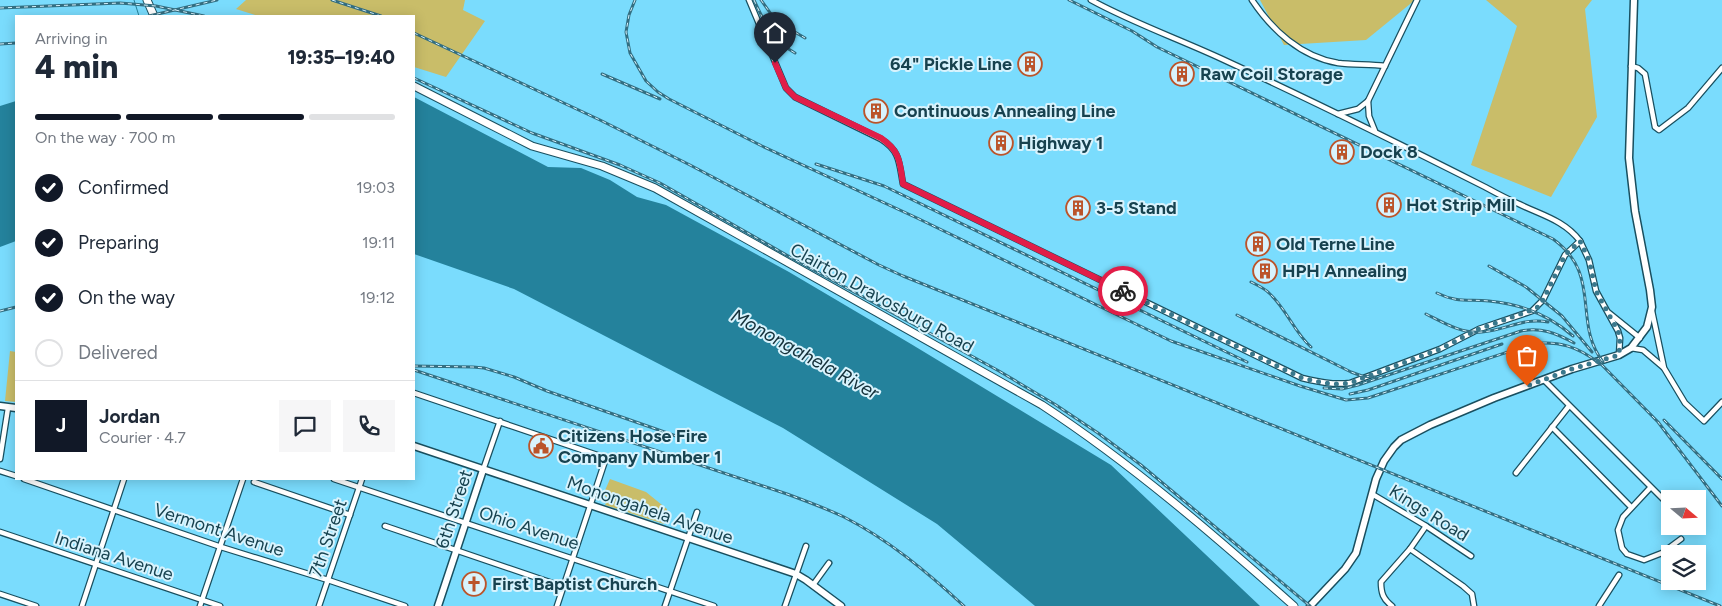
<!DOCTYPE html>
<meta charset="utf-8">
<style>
:root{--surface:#fff;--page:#f6f6f7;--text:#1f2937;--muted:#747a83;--line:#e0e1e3;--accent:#111827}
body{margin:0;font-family:Figtree,sans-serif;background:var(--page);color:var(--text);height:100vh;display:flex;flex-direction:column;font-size:19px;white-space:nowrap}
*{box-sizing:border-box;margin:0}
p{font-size:16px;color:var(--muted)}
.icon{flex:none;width:28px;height:28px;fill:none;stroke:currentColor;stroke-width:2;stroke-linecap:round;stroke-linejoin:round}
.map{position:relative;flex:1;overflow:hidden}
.sheet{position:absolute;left:15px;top:15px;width:400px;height:465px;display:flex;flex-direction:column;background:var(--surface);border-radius:0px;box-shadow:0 2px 12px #0003}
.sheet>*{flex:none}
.needle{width:32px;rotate:109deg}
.buttons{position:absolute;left:1661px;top:490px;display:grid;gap:10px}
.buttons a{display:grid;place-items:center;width:45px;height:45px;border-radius:0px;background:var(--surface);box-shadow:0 2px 12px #0003;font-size:25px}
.pin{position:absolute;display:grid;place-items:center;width:42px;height:42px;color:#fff;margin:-51px -21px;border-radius:50% 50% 50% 0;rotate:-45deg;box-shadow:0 0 5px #0007}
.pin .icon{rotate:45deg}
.courier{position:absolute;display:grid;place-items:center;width:50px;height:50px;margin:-25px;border:4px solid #e11d48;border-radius:50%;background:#fff;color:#222;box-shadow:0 1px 6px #0007}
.head em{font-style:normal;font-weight:800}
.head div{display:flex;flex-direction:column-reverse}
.head{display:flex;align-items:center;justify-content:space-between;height:85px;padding:0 20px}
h1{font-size:32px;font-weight:800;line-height:38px}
.bar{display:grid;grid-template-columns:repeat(4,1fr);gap:8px 5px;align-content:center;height:60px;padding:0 20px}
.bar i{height:6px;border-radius:4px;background:var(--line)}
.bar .active{background:var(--accent)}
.bar p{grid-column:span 4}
.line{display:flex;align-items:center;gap:12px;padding:0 20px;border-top:1px solid var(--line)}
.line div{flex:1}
.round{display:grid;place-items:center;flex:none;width:52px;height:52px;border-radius:0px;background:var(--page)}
ol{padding:0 20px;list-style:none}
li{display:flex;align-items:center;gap:15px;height:55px}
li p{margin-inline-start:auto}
li .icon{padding:5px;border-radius:50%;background:var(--accent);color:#fff;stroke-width:4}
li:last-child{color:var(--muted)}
li i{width:28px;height:28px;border:2px solid var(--line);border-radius:50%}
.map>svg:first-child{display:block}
.green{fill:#c9bd69}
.water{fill:#24829c}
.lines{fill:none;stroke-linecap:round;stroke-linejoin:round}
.stream{stroke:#24829c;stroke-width:1}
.street-casing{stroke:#194f5f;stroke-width:7}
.secondary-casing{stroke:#194f5f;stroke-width:9}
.primary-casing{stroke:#194f5f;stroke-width:9}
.street{stroke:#fff;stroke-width:4.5}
.secondary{stroke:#fff;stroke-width:6}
.primary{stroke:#fff;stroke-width:7}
.rail-casing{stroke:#336e81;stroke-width:3}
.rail{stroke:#d8f3fd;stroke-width:1;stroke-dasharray:4;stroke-linecap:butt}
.done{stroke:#3a788c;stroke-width:5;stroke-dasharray:0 9}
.route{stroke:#e11d48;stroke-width:6}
.labels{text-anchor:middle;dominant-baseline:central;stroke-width:4;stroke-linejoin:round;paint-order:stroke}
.poi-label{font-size:18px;font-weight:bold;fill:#17424f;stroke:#d8f3fd;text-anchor:start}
.street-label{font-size:18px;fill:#17424f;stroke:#d8f3fd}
.water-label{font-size:19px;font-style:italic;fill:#153039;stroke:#d8f3fd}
</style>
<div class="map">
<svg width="1722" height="606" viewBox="0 0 1722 606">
<rect width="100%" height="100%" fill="#7adcfd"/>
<g class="green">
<polygon points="246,0 465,0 463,10 485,21 446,77 414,67 414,16 258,16 236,9"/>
<polygon points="1260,0 1415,0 1366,40 1284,45"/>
<polygon points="1486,0 1592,0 1585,9 1597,117 1551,197 1471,165 1517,26"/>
<polygon points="10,351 16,352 16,402 5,401"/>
<polygon points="610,479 646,492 667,509 667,514 664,524 605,505 607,501 611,499 603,495"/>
</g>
<g class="water">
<polygon points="414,97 548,167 581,168 610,180 637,197 666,205 789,272 911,344 1111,465 1260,606 1035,606 937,524 783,428 514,289 414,254"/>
<polygon points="16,101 16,241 0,247 0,106"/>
</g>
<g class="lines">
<polyline class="stream" points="134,0 139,16"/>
<g class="street-casing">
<g id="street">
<path d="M749,0L786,88L795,97L881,139C900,151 899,162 903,184L1302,378C1319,382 1333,385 1350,383L1440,349L1479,329L1532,311L1543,300L1565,255L1580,241C1564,220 1541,215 1519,204C1507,199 1496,193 1485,187C1398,143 1311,100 1222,59C1179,39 1133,23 1091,0"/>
<path d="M1252,0C1272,30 1301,57 1338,63C1354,65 1370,64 1385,66"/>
<polyline points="1631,66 1638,68 1645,74 1655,127 1659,130 1688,108 1722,68"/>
<polyline points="1368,101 1369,116 1375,131"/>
<polyline points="1338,114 1358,109 1368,101 1417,0"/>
<polyline points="1580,241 1589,260 1596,291 1618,331 1620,338 1619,355"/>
<polyline points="1652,311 1664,368 1685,403 1704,421 1722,402"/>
<polyline points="1609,313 1640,338"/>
<polyline points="1631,348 1643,350 1663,367"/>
<polyline points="1544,380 1670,506"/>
<polyline points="414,393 606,458 557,606"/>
<polyline points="1552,427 1631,507"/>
<polyline points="0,459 8,408"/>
<polyline points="483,470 500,421"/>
<polyline points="0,471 16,476"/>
<polyline points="1516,473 1569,406"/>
<polyline points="24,479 221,547 328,580 405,606"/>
<polyline points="334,479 714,606"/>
<polyline points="254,482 350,515"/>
<polyline points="1650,488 1623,517 1618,530 1622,548 1627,554 1644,560 1662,553 1681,539"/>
<polyline points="1372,494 1426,526 1471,556"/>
<polyline points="385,526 564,587"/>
<polyline points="0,532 220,606"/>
<polyline points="1410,549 1426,526"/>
<polyline points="813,585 829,563"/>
<polyline points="0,594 36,606"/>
<polyline points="82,606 124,479"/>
<polyline points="200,606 243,479"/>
<polyline points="319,606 362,479"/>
<polyline points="665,606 697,512"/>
<polyline points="785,606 806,546"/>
<path d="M1392,606C1383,599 1381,593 1381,582L1410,549L1463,586L1472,594L1474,606"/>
<polyline points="1599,606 1619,575"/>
</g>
</g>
<g class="secondary-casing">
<g id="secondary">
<polyline points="0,406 16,408"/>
<polyline points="414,446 796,574 806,580 841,606"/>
<polyline points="438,606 483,470"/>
<polyline points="1310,606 1345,569 1356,553 1376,479 1384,461 1394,447 1401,440 1430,425 1494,398 1572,369 1619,355 1631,348 1647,327 1652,307 1650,290 1635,211 1629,158 1634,0"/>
</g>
</g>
<g class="primary-casing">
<g id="primary">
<polyline points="147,0 154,16"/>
<path d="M414,86L532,146L602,166L655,188L1042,405C1132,464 1214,535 1294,606"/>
</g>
</g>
<use href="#street" class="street"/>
<use href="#secondary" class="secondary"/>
<use href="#primary" class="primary"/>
<g class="rail-casing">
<g id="rail">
<polyline points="332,0 381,16"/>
<path d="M635,0L629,15L626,32L630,53L646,81L658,92L669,99L762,146L917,218L1171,341L1300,386L1346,400L1368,398L1532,344C1558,340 1579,347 1600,364"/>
<path d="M754,0C764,22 773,41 795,53"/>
<polyline points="761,0 776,21 805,38"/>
<path d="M1069,0L1132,31L1157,47L1553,239C1603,275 1572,322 1603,362"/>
<polyline points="0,8 120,3 156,6 204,16"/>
<polyline points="149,16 217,0"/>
<polyline points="414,33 600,120 690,165 879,265 903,276 1720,606"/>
<polyline points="0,44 16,43"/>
<polyline points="602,74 660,99"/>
<polyline points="414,78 532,133 620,165 660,183 790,257 999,371 1056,405 1098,433 1141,465 1310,606"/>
<polyline points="816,164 884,186 1247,362"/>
<polyline points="1489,266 1526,287 1562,316 1592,352"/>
<path d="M1251,282C1257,285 1264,288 1269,293C1286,308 1294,332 1311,347"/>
<path d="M1437,293C1457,303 1468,299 1489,301C1521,304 1549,315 1573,336"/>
<polyline points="0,311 16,307"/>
<path d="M1426,314C1444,323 1462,334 1482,332C1506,330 1524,317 1548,322"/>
<polyline points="1237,315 1351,372 1362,376 1375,377"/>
<polyline points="1596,359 1658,422 1722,506"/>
<polyline points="414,366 473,367 484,368 514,377 547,391 676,436"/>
<path d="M414,370L787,494C806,501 825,508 844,517C889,540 927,572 964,606"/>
<path d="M1324,388L1342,389L1358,385L1521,331C1541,327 1556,333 1574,343"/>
<polyline points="1350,394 1368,390 1502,344"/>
<polyline points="1664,420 1722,479"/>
</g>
</g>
<use href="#rail" class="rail"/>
</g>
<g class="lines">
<polyline class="done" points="1123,291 1302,378 1324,383 1338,384 1350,383 1440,349 1479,329 1532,310 1538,307 1543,300 1565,255 1580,241 1589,260 1596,291 1618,331 1620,338 1619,355 1572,369 1527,386"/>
<path class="route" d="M775,63L786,88L795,97L881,138C900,151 900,162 903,184L1123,291"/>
</g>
<defs>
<g id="building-ring" transform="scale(1.25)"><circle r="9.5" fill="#d8f3fd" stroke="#bb542a" stroke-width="1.5"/><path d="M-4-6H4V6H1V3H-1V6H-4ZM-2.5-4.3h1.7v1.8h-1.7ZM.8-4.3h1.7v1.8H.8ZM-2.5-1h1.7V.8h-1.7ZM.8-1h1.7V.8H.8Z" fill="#bb542a"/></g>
<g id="civic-ring" transform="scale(1.25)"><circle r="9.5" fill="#d8f3fd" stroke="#bb542a" stroke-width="1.5"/><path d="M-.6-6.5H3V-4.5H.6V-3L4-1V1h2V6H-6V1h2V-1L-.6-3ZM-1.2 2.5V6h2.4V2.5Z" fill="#bb542a"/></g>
<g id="church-ring" transform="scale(1.25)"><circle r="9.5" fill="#d8f3fd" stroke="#bb542a" stroke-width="1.5"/><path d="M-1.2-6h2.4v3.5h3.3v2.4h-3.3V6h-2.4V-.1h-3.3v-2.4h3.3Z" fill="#bb542a"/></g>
</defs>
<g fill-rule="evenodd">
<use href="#building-ring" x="1030" y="64"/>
<use href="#building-ring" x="1182" y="74"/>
<use href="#building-ring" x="876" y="111"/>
<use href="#building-ring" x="1001" y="143"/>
<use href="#building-ring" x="1342" y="152"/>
<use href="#building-ring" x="1389" y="205"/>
<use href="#building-ring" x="1078" y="208"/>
<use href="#building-ring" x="1258" y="244"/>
<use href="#building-ring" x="1265" y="271"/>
<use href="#civic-ring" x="541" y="446"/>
<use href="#church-ring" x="474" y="584"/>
</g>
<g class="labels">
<g class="poi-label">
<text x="1012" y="64" text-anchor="end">64" Pickle Line</text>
<text x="1200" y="74">Raw Coil Storage</text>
<text x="894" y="111">Continuous Annealing Line</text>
<text x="1018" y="143">Highway 1</text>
<text x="1360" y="152">Dock 8</text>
<text x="1406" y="205">Hot Strip Mill</text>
<text x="1096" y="208">3-5 Stand</text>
<text x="1276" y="244">Old Terne Line</text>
<text x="1282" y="271">HPH Annealing</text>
<text x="558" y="436">Citizens Hose Fire<tspan x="558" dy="21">Company Number 1</tspan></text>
<text x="492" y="584">First Baptist Church</text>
</g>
<g class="street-label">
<text transform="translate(882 298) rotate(29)">Clairton Dravosburg Road</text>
<text transform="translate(454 509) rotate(-72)">6th Street</text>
<text transform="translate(650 510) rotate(19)">Monongahela Avenue</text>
<text transform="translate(1429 513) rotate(32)">Kings Road</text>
<text transform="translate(529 528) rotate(18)">Ohio Avenue</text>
<text transform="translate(219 530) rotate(18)">Vermont Avenue</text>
<text transform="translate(328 538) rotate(-71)">7th Street</text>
<text transform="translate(114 556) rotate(18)">Indiana Avenue</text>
</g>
<g class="water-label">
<text transform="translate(805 354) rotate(29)">Monongahela River</text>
</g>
</g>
</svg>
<div class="buttons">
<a><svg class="needle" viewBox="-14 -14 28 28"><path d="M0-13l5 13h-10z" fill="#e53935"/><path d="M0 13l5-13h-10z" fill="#747a83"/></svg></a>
<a><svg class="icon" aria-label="layers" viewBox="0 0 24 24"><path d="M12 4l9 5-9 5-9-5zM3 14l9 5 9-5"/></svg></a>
</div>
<div class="pin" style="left:1527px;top:386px;background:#ea580c"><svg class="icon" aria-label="bag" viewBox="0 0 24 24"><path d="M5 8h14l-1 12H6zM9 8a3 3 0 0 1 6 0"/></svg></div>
<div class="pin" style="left:775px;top:63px;background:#1f2937"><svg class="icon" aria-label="home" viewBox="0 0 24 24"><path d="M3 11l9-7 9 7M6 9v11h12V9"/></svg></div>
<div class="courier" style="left:1123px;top:291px"><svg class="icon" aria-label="bike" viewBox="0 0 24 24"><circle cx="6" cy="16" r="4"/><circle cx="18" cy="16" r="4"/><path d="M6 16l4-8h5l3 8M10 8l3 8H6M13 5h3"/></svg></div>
<section class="sheet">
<div class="head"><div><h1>4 min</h1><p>Arriving in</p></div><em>19:35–19:40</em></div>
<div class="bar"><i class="active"></i><i class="active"></i><i class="active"></i><i></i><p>On the way · 700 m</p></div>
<ol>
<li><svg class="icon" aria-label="check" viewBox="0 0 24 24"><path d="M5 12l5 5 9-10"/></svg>Confirmed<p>19:03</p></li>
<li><svg class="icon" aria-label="check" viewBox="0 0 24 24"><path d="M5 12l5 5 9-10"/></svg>Preparing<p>19:11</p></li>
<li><svg class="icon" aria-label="check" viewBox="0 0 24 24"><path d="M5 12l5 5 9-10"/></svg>On the way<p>19:12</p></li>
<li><i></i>Delivered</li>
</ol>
<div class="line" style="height:90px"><b class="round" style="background:var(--accent);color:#fff">J</b><div><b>Jordan</b><p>Courier · 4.7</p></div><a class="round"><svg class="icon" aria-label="chat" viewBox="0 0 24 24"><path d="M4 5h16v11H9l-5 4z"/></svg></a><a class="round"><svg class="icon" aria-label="phone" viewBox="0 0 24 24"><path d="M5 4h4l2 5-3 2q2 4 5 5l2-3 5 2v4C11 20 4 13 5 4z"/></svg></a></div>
</section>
</div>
